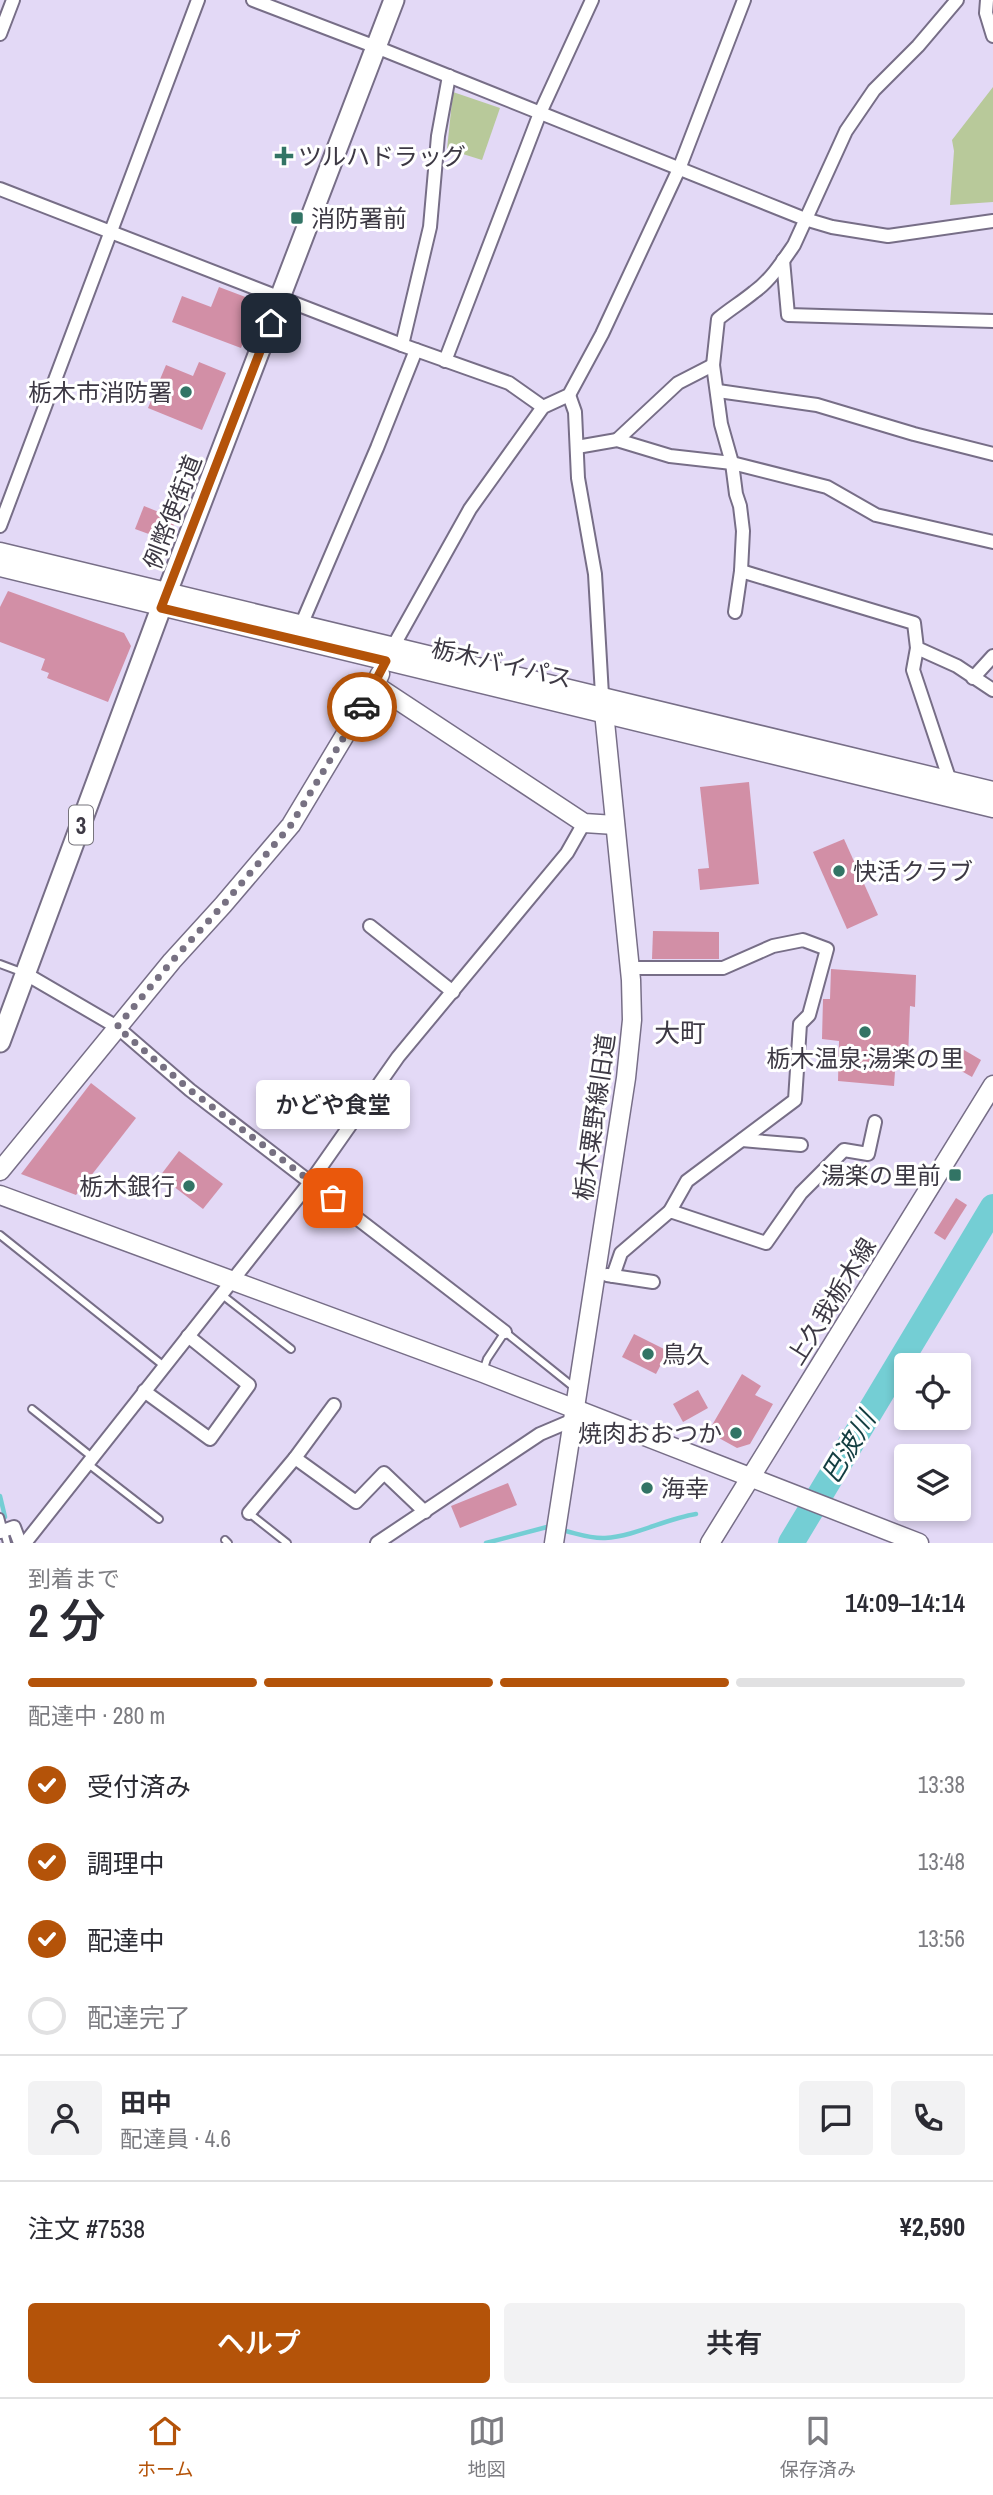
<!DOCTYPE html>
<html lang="ja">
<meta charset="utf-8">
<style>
:root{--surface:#fff;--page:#f2f2f3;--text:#2b2b33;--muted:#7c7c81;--line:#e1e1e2;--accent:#b45309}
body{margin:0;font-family:"Archivo Narrow","Noto Sans JP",sans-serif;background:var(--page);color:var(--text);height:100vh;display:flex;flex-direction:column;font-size:26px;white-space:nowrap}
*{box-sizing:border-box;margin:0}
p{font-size:23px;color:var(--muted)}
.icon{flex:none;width:38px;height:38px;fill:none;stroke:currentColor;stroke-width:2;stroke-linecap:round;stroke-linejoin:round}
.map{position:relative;height:1543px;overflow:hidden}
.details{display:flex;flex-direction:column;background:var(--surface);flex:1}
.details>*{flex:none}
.controls{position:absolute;left:894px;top:1353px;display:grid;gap:14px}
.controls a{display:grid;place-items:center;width:77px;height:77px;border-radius:7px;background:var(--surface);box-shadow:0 4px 10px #0003;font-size:35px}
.pin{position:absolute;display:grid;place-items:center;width:60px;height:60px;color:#fff;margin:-30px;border-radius:14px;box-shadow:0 4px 10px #0006}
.courier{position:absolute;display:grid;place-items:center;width:70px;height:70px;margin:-35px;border:5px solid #b45309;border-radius:50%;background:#fff;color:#222;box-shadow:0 2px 9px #0007}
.bubble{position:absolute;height:49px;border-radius:7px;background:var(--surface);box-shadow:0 4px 10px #0003;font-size:23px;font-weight:600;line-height:49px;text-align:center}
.head em{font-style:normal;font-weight:600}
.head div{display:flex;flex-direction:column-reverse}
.head{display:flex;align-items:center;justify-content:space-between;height:119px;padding:0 28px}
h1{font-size:46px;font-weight:600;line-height:52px}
.bar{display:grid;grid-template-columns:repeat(4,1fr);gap:10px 7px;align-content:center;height:84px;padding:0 28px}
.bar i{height:9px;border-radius:5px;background:var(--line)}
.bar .selected{background:var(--accent)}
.bar p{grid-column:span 4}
.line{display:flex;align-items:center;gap:18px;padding:0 28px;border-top:2px solid var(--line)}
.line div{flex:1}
.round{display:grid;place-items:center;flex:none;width:74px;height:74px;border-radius:7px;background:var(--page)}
ol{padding:0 28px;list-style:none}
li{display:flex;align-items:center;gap:21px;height:77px}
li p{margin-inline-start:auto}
li .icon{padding:7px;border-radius:50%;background:var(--accent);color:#fff;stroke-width:4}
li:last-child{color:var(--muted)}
li i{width:38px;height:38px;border:4px solid var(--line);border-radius:50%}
.action{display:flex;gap:14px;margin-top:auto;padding:14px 28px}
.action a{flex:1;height:80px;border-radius:7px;background:var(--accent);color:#fff;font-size:28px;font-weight:600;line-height:80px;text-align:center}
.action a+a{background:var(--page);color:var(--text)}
.menu{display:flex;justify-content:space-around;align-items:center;height:98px;border-top:2px solid var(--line);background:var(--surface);font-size:19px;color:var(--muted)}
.menu a{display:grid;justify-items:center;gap:4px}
.menu .selected{color:var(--accent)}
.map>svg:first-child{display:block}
.green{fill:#b8c99a}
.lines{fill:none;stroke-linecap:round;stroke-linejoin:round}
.stream{stroke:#74ced4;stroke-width:4.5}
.river{stroke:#74ced4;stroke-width:26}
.building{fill:#d28fa6}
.lane-casing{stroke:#776e87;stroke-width:10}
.street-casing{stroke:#776e87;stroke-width:16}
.secondary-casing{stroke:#776e87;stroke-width:21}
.primary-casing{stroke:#776e87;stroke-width:23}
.lane{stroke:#fff;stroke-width:6}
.street{stroke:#fff;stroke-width:12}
.secondary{stroke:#fff;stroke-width:18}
.primary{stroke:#fff;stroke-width:19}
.done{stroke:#777182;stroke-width:7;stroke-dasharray:0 12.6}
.route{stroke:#b45309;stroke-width:9}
.poi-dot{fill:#327465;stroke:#fff;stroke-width:2.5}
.labels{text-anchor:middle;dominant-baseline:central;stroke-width:6;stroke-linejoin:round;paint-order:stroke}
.shield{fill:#fff;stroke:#77747c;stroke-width:2}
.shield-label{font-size:23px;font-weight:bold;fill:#3d3944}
.poi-label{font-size:24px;fill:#3d3944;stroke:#fff;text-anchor:start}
.street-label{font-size:24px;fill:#3d3944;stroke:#fff}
.neighbourhood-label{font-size:26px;fill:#3d3944;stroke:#fff}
.water-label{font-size:26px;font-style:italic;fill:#133e41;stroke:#fff}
</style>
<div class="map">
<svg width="993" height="1543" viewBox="0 0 993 1543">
<rect width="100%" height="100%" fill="#e3d9f6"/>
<g class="green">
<polygon points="993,87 993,202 950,205 954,151 952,140"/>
<polygon points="453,92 500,108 482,160 447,149"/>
</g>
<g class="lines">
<g class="stream">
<polyline points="0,1496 5,1517"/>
<path d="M561,1530C576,1533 590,1539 605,1538C636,1536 665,1519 696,1514"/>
<polyline points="486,1543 547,1527 553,1528"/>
</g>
<polyline class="river" points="791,1543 993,1207"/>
</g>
<g class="building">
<polygon points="219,287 259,302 241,348 172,322 182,296 211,307"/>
<polygon points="199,362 226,373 202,430 148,408 166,365 193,376"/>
<polygon points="144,506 176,519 168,541 135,529"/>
<polygon points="8,591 124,633 131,646 108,702 47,678 49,673 41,670 45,659 0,642 0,607"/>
<polygon points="749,782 759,884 700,890 698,869 709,868 700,787"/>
<polygon points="844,839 878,915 847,929 813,852"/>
<polygon points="653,931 719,932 719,959 652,959"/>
<polygon points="831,969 916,975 915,1007 910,1006 908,1058 896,1057 894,1086 838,1081 839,1041 822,1039 823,999 830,999"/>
<polygon points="959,1047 981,1060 972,1077 949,1064"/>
<polygon points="91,1083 136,1118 76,1195 21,1174"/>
<polygon points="179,1151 223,1184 203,1209 160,1176"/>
<polygon points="956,1198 967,1205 945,1240 934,1233"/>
<polygon points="634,1334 668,1351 656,1374 622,1357"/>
<polygon points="742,1374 761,1386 755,1395 773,1404 750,1444 737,1448 708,1432"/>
<polygon points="698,1390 708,1408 683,1422 673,1404"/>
<polygon points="508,1483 517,1505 460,1528 451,1506"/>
</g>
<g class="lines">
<g class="lane-casing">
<g id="lane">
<polyline points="0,964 24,973"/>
<polyline points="0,1235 164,1366"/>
<polyline points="221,1294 291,1349"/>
<polyline points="483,1371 487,1359 505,1332 576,1389"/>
<polyline points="32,1409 92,1457"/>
<polyline points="87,1463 159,1519"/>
<polyline points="249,1513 287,1543"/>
<polyline points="0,1517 7,1543"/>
<polyline points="225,1540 228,1543"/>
</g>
</g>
<g class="street-casing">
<g id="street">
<polyline points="253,0 376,47 805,219 832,227 888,236 993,221"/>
<polyline points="987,0 986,13 993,36"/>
<polyline points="0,34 13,0"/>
<polyline points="0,189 402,345 509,383 543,407"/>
<polyline points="783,260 788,315 993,321"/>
<polyline points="402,345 430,227 438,136 449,76"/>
<polyline points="445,361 540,113 592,0"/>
<polyline points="718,391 817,405 914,434 993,454"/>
<polyline points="569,395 575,412 578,478 595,574 602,695"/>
<polyline points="617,440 678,383 713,365"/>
<polyline points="577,447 617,440 670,456 732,463 827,487 876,515 993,542"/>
<polyline points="0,526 198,0"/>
<polyline points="741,571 914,623 917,648 957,666 993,690"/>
<path d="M735,612L741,571L743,531L740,506L736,494L732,463L721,424L713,365L718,319C730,309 742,302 754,292C770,281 783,261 794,245L846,131L874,90L918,46L957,0"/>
<polyline points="302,623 377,448 416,350"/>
<polyline points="394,645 470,509 543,407 569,395 602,334 679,169 744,0"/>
<polyline points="917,648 913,670 950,781"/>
<polyline points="973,678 993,656"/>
<polyline points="370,926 453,992"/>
<polyline points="630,968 723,968 773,946 803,940 827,949 809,1015 800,1024 795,1100 687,1181 670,1211"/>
<polyline points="26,974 117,1027 190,1090 505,1332"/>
<polyline points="742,1140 801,1145"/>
<polyline points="607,1275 653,1282"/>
<polyline points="613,1276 621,1253 670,1211 766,1243 801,1193 844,1150 868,1154 875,1122"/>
<polyline points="144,1391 210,1439 249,1385 188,1336"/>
<polyline points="334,1405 295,1458 356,1502 384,1473 425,1512"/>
<polyline points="249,1513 295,1458"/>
<polyline points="0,1532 14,1527 20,1543"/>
<polyline points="25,1543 311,1181 398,1057 567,853 584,823"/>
<polyline points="377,1543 540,1434 573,1420"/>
</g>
</g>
<g class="secondary-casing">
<g id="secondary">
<polyline points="0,552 993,791"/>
<polyline points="0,567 993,808"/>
<polyline points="380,674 375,685 584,823 615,825"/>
<polyline points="0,1171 172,961 223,905 291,825 375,685"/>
<polyline points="0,1195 483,1373 919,1543"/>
<polyline points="554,1543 626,1078 632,1020 631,980 603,702"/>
<polyline points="710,1543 993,1085"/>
</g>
</g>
<g class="primary-casing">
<polyline id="primary" points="0,1042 161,608 394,0"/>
</g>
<use href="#lane" class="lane"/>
<use href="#street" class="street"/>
<use href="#secondary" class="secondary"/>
<use href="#primary" class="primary"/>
</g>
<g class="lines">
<polyline class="done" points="333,1198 190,1090 117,1027 172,961 223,905 291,825 362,707"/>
<polyline class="route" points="271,323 161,608 386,661 362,707"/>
</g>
<g class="poi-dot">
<path d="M280.5 145.5h7v7h7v7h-7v7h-7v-7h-7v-7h7z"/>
<rect x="290" y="211" width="14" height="14" rx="3.5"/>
<circle cx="186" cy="392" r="7"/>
<circle cx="839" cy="871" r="7"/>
<circle cx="865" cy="1032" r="7"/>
<rect x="948" y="1168" width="14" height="14" rx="3.5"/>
<circle cx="189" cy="1186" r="7"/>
<circle cx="648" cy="1354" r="7"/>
<circle cx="736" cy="1433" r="7"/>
<circle cx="647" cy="1488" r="7"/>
</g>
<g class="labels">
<rect class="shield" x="69" y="805.5" width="24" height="39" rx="5"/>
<g class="shield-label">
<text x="81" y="825">3</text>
</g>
<g class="poi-label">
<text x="298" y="156">ツルハドラッグ</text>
<text x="311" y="218">消防署前</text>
<text x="172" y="392" text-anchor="end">栃木市消防署</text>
<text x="853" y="871">快活クラブ</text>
<text x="865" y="1058" text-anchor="middle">栃木温泉;湯楽の里</text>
<text x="941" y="1175" text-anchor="end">湯楽の里前</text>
<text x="175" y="1186" text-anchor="end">栃木銀行</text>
<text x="662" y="1354">鳥久</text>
<text x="722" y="1433" text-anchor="end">焼肉おおつか</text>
<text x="661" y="1488">海幸</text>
</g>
<g class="street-label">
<text transform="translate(172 512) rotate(-69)">例幣使街道</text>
<text transform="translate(502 663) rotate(13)">栃木バイパス</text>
<text transform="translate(594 1117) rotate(-82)">栃木粟野線旧道</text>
<text transform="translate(831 1301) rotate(-58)">上久我栃木線</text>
</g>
<g class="neighbourhood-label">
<text x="680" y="1032">大町</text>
</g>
<g class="water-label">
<text transform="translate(848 1447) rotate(-59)">巴波川</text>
</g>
</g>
</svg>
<div class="controls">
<a><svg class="icon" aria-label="locate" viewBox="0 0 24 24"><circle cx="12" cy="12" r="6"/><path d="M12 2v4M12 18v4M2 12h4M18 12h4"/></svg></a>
<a><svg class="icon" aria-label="layers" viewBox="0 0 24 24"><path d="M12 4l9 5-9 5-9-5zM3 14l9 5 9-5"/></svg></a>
</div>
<div class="pin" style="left:333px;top:1198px;background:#ea580c"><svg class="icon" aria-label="bag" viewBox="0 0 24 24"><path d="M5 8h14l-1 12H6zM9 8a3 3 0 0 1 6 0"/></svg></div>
<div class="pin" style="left:271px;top:323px;background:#1f2937"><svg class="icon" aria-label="home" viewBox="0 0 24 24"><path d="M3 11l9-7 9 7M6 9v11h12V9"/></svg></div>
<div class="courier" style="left:362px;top:707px"><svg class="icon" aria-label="car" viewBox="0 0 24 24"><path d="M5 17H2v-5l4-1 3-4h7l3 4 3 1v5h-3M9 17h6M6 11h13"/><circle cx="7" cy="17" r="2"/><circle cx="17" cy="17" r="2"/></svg></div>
<div class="bubble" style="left:256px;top:1080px;width:154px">かどや食堂</div>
</div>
<section class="details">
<div class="head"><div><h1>2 分</h1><p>到着まで</p></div><em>14:09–14:14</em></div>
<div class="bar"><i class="selected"></i><i class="selected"></i><i class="selected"></i><i></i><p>配達中 · 280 m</p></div>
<ol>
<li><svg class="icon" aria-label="check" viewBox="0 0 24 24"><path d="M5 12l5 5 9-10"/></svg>受付済み<p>13:38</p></li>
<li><svg class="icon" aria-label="check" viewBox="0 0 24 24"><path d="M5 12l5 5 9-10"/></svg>調理中<p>13:48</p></li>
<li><svg class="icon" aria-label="check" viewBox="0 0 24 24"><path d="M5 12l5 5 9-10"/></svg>配達中<p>13:56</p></li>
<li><i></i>配達完了</li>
</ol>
<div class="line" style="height:126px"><a class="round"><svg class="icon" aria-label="person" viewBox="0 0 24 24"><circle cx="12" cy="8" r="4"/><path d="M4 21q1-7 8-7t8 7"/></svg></a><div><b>田中</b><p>配達員 · 4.6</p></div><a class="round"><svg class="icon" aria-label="chat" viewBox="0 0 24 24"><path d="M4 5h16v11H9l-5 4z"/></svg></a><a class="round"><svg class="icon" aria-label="phone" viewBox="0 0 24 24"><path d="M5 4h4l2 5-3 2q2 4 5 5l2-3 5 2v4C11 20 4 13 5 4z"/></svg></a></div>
<div class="line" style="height:91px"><div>注文 #7538</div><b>¥2,590</b></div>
<div class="action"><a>ヘルプ</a><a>共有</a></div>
</section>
<nav class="menu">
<a class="selected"><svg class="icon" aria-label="home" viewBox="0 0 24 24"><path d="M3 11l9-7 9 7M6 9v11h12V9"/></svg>ホーム</a>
<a><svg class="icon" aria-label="map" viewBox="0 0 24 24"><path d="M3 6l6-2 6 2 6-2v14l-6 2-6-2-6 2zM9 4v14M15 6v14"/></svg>地図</a>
<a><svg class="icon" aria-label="saved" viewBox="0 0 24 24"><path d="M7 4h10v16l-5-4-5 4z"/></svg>保存済み</a>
</nav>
